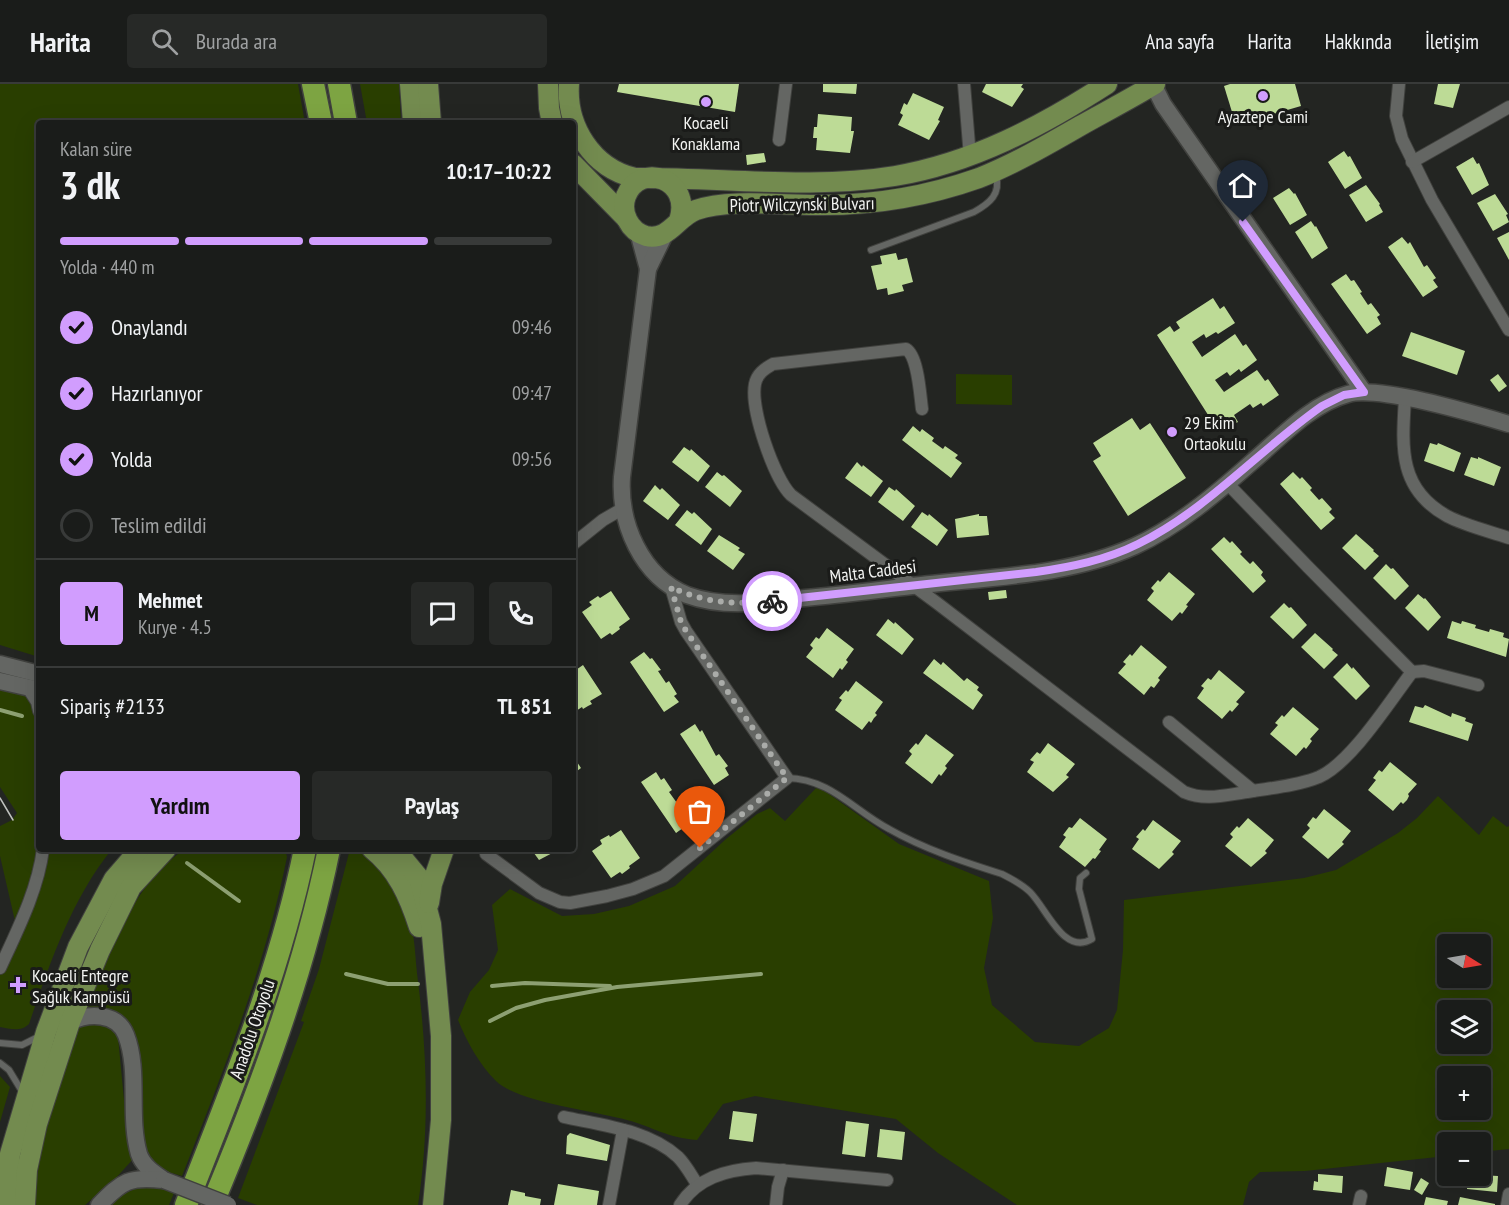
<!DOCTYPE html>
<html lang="tr">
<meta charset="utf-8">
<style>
:root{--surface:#1a1c1a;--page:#272927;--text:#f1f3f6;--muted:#9fa1a2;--line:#383a39;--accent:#d19dfe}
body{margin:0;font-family:"PT Sans Narrow",sans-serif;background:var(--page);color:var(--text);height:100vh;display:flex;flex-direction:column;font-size:22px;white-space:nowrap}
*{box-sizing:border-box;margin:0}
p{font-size:20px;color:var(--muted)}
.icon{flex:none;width:33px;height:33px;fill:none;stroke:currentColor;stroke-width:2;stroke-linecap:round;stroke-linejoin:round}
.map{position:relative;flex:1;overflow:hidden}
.drawer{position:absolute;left:36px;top:36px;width:540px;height:732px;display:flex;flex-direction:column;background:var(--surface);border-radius:6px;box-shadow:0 6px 24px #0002,0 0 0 2px var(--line)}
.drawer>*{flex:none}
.needle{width:39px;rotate:101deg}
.buttons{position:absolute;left:1437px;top:850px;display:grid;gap:12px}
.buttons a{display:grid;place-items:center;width:54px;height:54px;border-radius:6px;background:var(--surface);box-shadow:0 6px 24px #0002,0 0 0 2px var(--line);font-size:30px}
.pin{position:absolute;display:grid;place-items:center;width:51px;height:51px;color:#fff;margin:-62px -26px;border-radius:50% 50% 50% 0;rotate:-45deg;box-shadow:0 0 6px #0007}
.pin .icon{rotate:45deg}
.courier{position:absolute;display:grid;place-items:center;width:60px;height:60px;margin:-30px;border:4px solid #d19dfe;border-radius:50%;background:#fff;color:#222;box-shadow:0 2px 8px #0007}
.summary em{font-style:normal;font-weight:700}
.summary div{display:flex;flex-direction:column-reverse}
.summary{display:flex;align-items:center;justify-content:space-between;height:102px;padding:0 24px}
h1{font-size:39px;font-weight:700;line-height:45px}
.bar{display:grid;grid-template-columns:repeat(4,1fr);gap:9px 6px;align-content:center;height:72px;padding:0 24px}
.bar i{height:8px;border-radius:4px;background:var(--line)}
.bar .on{background:var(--accent)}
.bar p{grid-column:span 4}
.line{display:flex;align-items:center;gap:15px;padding:0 24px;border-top:2px solid var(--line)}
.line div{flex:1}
.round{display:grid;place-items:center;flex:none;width:63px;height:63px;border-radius:6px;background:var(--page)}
ol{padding:0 24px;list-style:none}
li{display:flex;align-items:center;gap:18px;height:66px}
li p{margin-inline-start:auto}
li .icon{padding:6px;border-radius:50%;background:var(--accent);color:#111;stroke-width:4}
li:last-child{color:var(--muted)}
li i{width:33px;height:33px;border:3px solid var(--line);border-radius:50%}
.cta{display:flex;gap:12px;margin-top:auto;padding:12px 24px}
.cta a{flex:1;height:69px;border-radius:6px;background:var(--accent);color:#111;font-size:24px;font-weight:700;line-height:69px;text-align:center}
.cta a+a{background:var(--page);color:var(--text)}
header{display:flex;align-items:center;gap:36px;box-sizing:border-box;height:84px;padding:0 30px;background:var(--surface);border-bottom:2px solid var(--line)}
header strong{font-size:28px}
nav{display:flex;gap:33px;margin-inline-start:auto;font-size:21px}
.search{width:420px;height:54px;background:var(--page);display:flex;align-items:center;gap:15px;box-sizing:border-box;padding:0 21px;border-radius:6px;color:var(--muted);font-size:22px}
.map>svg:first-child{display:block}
.green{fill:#293e00;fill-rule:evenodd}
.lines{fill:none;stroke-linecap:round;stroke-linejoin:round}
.stream{stroke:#8da072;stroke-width:4}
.building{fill:#bddb96}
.lane-casing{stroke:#40413e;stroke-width:8}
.street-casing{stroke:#40413e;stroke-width:14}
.secondary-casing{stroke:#40413e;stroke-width:19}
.primary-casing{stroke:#40413e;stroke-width:22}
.highway-casing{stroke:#40413e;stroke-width:25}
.lane{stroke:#646663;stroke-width:6}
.street{stroke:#646663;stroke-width:12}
.secondary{stroke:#646663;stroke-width:16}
.primary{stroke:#738b4f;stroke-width:20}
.highway{stroke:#7da442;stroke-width:22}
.tram{stroke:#bfc1be;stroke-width:1.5}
.secondary-bridge-casing{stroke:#40413e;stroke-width:19;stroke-linecap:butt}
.secondary-bridge{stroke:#646663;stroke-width:16}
.done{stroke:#aaaca9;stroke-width:6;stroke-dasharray:0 10.8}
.route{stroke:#d19dfe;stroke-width:8}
.poi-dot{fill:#d19dfe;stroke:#1a1b19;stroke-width:2}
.labels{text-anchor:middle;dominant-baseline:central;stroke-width:6;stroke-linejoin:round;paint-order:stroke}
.poi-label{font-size:18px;fill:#f3f4f2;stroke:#1a1b19}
.street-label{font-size:18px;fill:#f3f4f2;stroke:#1a1b19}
</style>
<header>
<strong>Harita</strong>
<div class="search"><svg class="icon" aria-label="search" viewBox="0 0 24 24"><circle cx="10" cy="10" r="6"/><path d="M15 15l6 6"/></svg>Burada ara</div>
<nav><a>Ana sayfa</a><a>Harita</a><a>Hakkında</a><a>İletişim</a></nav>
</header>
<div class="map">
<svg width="1509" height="1121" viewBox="0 0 1509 1121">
<rect width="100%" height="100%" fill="#232522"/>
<g class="green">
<polygon points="0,0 298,0 305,39 39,39 39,573 0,561"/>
<polygon points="360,0 399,0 401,39 367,39"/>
<polygon points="956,290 1012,291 1012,321 956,320"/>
<path d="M0,605L39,613V765H112C71,816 50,879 29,940C21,948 10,945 0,943V883L15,837L0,772V742L12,736L17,729L0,703Z"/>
<path d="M816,704L822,705L899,760L989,797L993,834L984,884L992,921L1035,958L1079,962L1109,944L1117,926L1123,866L1124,816L1304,794L1336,786L1398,749L1417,734L1438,712L1479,751L1493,732L1507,743L1509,742V1065L1481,1068L1480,1059H1448L1447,1072L1305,1087L1260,1088L1249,1098L1243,1121H1017L938,1069L896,1035L755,1012L723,1020L697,1056C668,1054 653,1043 627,1036C596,1027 517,1018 496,997C479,980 467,958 458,936L470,908L489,886L498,866L492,821L510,805L562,832L594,830L629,822L675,802L726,755L757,730L770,724L785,737ZM1448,861H1480V894H1448ZM1448,927H1480V960H1448ZM1448,993H1480V1026H1448Z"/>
<path d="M186,765H285L287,773C265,883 223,988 182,1092C173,1089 160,1087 152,1080C138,1067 140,983 138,961C132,938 111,922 86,924C108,873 135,794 186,765Z"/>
<path d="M350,765C361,765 368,774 376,781C391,796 402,815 409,835C415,851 415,872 417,889C427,966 430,1044 418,1121H257L238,1114L304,938L301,937L319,885Z"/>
<polygon points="93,936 114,945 118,953 128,1058 134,1074 115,1095 85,1121 36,1121 32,1101 67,956 82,940"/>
<polygon points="0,992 10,1003 0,1038"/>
<polygon points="141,1102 157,1103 174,1109 169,1121 111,1121 124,1110"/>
</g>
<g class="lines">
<g class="stream">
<polyline points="0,626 22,632"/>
<polyline points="187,779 239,817"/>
<polyline points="346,890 388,900 418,900"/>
<polyline points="492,902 525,899 610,902"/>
<polyline points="490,937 516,924 545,916 617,903 761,890"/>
</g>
</g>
<g class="building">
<polygon points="619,0 739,0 735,28 617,8"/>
<polygon points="823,0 857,0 856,10 823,8"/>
<polygon points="986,0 1023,0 1021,3 1024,5 1012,23 982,8"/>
<polygon points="1230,0 1295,0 1301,22 1236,41 1224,2"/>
<polygon points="1438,0 1460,0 1453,24 1434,20"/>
<polygon points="913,9 944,23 938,36 940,37 929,56 898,41 903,31 900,29 904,19 907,21"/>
<polygon points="818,30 852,33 851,47 854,47 850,69 816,66 817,54 813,54 814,43 817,43"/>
<polygon points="1344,67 1348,73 1350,72 1362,94 1345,105 1328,78"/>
<polygon points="764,69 766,78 747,81 746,71"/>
<polygon points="1473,73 1477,80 1479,79 1489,101 1472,111 1456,83"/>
<polygon points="1366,101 1380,120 1379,121 1383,128 1366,138 1349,111"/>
<polygon points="1289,104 1294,110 1295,109 1307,131 1290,141 1273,114"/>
<polygon points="1495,110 1508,130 1506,131 1509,138 1493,147 1477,119"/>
<polygon points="1311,137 1315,143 1316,142 1328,164 1312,175 1295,148"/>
<polygon points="1509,148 1509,176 1497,154"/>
<polygon points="1402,153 1408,160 1410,158 1424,183 1427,181 1436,194 1433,196 1438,203 1423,213 1388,163"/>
<polygon points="896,169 898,176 907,174 913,198 902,201 904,207 888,211 887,204 877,206 871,182 882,180 880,172"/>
<polygon points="1346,190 1351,197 1354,196 1362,208 1360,209 1368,221 1371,219 1380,231 1377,233 1381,240 1367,250 1331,200"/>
<polygon points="1213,214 1220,225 1224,222 1235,239 1218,250 1216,248 1206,254 1204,250 1192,258 1202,273 1235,250 1243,262 1246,260 1257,276 1241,288 1239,285 1230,292 1227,288 1215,296 1224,308 1257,286 1265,297 1268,295 1279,311 1263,322 1261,319 1253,324 1250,320 1234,331 1238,338 1219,348 1157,251 1170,242 1174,248 1180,244 1176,238"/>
<polygon points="1411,248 1465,267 1457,291 1402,272"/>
<polygon points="1498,290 1507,302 1499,308 1490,296"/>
<polygon points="1132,334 1140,346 1150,339 1186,394 1128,432 1093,377 1101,372 1093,359"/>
<polygon points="913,342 920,348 922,345 934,354 932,357 943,365 945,362 958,371 955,374 962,379 951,394 902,356"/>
<polygon points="1430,359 1437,361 1438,359 1461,369 1454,388 1424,377"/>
<polygon points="684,363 690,367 691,365 710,382 698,398 672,378"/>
<polygon points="1471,373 1478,375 1478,373 1501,383 1494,402 1464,391"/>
<polygon points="857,378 862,383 863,381 883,397 871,413 845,394"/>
<polygon points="717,388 722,392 724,391 742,407 730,423 705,403"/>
<polygon points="1293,388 1300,395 1302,393 1312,404 1310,406 1319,416 1322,414 1332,425 1329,428 1335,434 1321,446 1280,400"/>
<polygon points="655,401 660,406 662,404 680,421 668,436 643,417"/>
<polygon points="889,403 895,407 896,405 915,422 903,437 878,418"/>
<polygon points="687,426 692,430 694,428 712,445 701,461 675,441"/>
<polygon points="922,428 928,432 929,430 948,446 937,462 911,443"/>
<polygon points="979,430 979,432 987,432 989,451 957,454 955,435"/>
<polygon points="1356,450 1374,466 1373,467 1379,472 1365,486 1342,464"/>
<polygon points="719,451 740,464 738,466 745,470 733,486 707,467"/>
<polygon points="1224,453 1230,459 1232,457 1242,468 1240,470 1250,480 1253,477 1263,488 1261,491 1266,497 1253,509 1211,465"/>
<polygon points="1386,480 1391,485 1393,484 1409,502 1395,516 1373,494"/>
<polygon points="1169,488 1195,510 1186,521 1188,522 1182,530 1180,528 1172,537 1147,516 1154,507 1151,504 1158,496 1160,498"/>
<polygon points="1006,506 1007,514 989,516 988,508"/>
<polygon points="611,507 630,535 619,543 620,545 612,551 610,549 601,555 582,528 592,521 589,518 598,512 600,514"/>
<polygon points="1418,510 1424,515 1425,514 1441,533 1428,547 1405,524"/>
<polygon points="1284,519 1289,524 1291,523 1307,541 1293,555 1270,533"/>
<polygon points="888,535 894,540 895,538 914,555 902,571 876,551"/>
<polygon points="1452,537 1461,540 1462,537 1476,541 1475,544 1489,548 1490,545 1504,549 1503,553 1509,555 1506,573 1447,554"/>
<polygon points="827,544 854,565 846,576 848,578 842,586 840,584 833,594 806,573 813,564 810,561 816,553 819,555"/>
<polygon points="1315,549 1333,565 1332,566 1338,571 1324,585 1301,563"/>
<polygon points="1141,561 1167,583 1158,594 1160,596 1154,604 1151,602 1144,611 1118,589 1126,580 1123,578 1130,570 1132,572"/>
<polygon points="644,568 650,575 652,574 661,586 658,587 666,599 669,597 677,610 674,612 679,618 664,628 630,578"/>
<polygon points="934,575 941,581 943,578 964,597 967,594 979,603 977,606 983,611 973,626 923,589"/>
<polygon points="1347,579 1352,585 1353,583 1370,602 1356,616 1333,593"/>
<polygon points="583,581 602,610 590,617 592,620 588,622 583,625 582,623 573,629 573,588"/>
<polygon points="1219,586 1245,608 1236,618 1239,620 1232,628 1230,626 1222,635 1197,614 1204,604 1201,602 1208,594 1211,596"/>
<polygon points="856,597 883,618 875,629 877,631 874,634 871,639 869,637 862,646 835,626 842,616 839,614 846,606 848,608"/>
<polygon points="1425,621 1451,633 1452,629 1466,634 1465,637 1473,640 1468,657 1409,638 1415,622 1423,624"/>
<polygon points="1293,623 1319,645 1310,655 1312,657 1306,665 1304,663 1296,672 1270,650 1278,641 1275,639 1282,631 1284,633"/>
<polygon points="695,640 700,648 702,646 716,672 719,670 728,682 725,684 729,691 714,701 680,650"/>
<polygon points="926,650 954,671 945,682 947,684 941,692 939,690 932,700 905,679 912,670 909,667 916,659 918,661"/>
<polygon points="1048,659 1075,680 1066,691 1069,693 1053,708 1027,688 1034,678 1030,676 1037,668 1040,670"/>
<polygon points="573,672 581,684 573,690"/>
<polygon points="1390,678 1417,700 1408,710 1409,712 1407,716 1403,720 1401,718 1393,727 1368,706 1376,696 1373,694 1379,686 1382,688"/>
<polygon points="656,688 661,696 664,694 672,706 669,708 677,719 680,717 689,730 686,732 690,739 676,749 641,698"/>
<polygon points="1324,725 1351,747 1342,758 1344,760 1328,775 1302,753 1310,744 1307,741 1313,733 1316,735"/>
<polygon points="1080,734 1107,755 1099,766 1101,767 1095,775 1093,774 1085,783 1059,763 1066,753 1063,751 1069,743 1072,744"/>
<polygon points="1248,734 1274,756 1265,767 1267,769 1251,783 1225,762 1233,753 1230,750 1237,742 1239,744"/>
<polygon points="1153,736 1181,757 1172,768 1174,770 1159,785 1132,765 1139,755 1136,753 1143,745 1145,747"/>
<polygon points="621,746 640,774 629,782 630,784 622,790 620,788 611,794 592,767 602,760 600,756 609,751 610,753"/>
<polygon points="531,765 560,765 539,776"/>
<polygon points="733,1027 757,1030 753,1058 729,1055"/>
<polygon points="846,1037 869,1040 865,1073 842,1070"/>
<polygon points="880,1045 905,1048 902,1076 877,1073"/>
<polygon points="570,1049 610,1061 607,1077 566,1070 567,1052"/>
<polygon points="1387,1083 1413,1088 1410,1106 1384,1102"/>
<polygon points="1318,1090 1343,1092 1342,1109 1313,1106 1314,1097 1318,1098"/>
<polygon points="1480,1091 1498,1092 1497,1108 1467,1105 1468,1092 1479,1093"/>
<polygon points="1421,1094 1429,1099 1422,1111 1414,1106"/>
<polygon points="558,1100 599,1107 597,1121 554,1121"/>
<polygon points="511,1106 525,1109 525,1112 541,1115 540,1121 508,1121"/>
<polygon points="1426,1113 1448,1117 1447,1121 1424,1121"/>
<polygon points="1460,1113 1495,1120 1495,1121 1458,1121"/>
</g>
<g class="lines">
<g class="lane-casing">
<g id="lane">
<path d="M871,166L974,128C990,119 1001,110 996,91"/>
<path d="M787,694C831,695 853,726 889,745C924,765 964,778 1002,790C1012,795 1022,800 1030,808C1047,825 1064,872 1092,855L1079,805L1080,794L1086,789"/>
<polyline points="0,959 22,961 38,953"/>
<polyline points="0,979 9,986 23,1009"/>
</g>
</g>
<g class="street-casing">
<g id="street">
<polyline points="964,0 970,73"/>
<polyline points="1399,0 1396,32 1402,55 1432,116 1509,246"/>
<polyline points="779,56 786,0"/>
<polyline points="1412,78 1509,23"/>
<path d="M1405,314C1402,363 1398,405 1447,432C1466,442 1489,447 1509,454"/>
<path d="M922,325C920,310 918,272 906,265L773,280C764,285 757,290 755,300C750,325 774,394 791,411L937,519L1184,708C1205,717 1225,711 1247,708C1270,704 1297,702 1319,693C1351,679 1390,617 1412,588"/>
<polyline points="1227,399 1308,483 1412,588 1424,587 1478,601"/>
<polyline points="573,460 603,436 622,425"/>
<polyline points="28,604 37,618 39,627"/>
<polyline points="1169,638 1253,707"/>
<polyline points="487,765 486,770 539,809 560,818 570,819 607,812 633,805 664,792 787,694 686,547 681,538 671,503"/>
<path d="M0,884C17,847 38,806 43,765"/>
<path d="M564,1033C601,1041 649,1046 678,1073C686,1081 691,1091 697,1100"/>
<polyline points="609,1121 623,1046"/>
<path d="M680,1121C697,1094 726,1086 756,1084L887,1096"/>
<polyline points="776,1121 778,1103 783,1086"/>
<polyline points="1359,1121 1361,1112"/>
<polyline points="1507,1121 1509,1110"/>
</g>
</g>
<g class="secondary-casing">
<g id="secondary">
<polyline points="1153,0 1163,20 1364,308"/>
<polyline points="638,148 648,185"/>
<path d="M665,150L648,185L622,393C619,439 641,492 687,511C725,525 766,518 805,514C841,511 877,506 912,502C986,493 1066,493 1135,462C1177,443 1217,409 1252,378C1280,354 1311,320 1348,310C1379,301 1475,330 1509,340"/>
<polyline points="0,580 39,590"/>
<polyline points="0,597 39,606"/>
<path d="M70,938C88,929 117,928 126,951C140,987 128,1032 139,1070C143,1082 154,1089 164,1096"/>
<path d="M99,1121C122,1097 130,1092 163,1096"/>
</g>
</g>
<g class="primary-casing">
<g id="primary">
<polyline points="410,0 413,39"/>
<polyline points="428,0 431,39"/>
<polyline points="548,0 549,24 552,39"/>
<path d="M569,0C566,42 592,84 635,94C721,93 809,106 895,92C972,79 1042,42 1107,0"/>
<polyline points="573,80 626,134"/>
<path d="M679,137C693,95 640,77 626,112C620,128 629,147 646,152C669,157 677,133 696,126C730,114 786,122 823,121C876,121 928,112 979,94C1014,80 1047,61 1080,42C1105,28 1130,15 1155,0"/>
<path d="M372,765C397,785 409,812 419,843"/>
<polyline points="395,765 419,794 431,840 441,952 441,1036 433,1121"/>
<polyline points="429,819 432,800 444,765"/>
<polyline points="6,1121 10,1070 46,948 78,863 114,795 140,765"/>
<polyline points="25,1121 27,1086 37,1040 70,938 100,866 131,803 166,765"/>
</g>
</g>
<g class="highway-casing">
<g id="highway">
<polyline points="313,0 321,39"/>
<polyline points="339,0 346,39"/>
<path d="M186,1121C232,1005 280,887 305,765"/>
<path d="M212,1121C260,1006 304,888 329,765"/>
</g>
</g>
<use href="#lane" class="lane"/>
<use href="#street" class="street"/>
<use href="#secondary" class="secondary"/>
<use href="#primary" class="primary"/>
<use href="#highway" class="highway"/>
<polyline class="tram" points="0,714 13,736"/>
<g class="secondary-bridge-casing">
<polyline id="secondary-bridge" points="164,1096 228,1121"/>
</g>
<use href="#secondary-bridge" class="secondary-bridge"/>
</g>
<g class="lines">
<path class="done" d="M700,764L787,694L686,547L681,538L671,503C704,519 736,521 772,517"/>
<path class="route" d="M772,517L1036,488C1071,483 1106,476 1138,460C1207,426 1259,366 1322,322L1344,311L1364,308L1243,138"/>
</g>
<g class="poi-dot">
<circle cx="1263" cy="12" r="6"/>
<circle cx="706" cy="18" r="6"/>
<circle cx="1172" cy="348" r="6"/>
<path d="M15 892h6v6h6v6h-6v6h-6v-6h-6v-6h6z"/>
</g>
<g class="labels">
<g class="poi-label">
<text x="1263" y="32">Ayaztepe Cami</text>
<text x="706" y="38">Kocaeli<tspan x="706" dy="21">Konaklama</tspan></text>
<text x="1184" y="338" text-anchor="start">29 Ekim<tspan x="1184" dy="21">Ortaokulu</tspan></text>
<text x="32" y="891" text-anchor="start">Kocaeli Entegre<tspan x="32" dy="21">Sağlık Kampüsü</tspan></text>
</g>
<g class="street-label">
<text transform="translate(802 120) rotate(-1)">Piotr Wilczynski Bulvarı</text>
<text transform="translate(873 487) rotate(-7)">Malta Caddesi</text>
<text transform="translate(252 945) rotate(-71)">Anadolu Otoyolu</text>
</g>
</g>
</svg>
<div class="buttons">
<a><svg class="needle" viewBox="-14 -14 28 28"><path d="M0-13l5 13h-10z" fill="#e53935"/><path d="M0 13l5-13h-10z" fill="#9fa1a2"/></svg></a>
<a><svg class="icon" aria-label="layers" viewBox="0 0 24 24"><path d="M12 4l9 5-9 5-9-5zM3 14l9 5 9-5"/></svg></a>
<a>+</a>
<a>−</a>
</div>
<div class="pin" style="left:700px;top:764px;background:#ea580c"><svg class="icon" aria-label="bag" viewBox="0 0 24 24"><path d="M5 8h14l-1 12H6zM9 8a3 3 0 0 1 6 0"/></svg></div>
<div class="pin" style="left:1243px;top:138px;background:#1f2937"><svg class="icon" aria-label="home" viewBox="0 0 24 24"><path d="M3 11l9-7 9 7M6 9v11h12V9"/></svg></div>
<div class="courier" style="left:772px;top:517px"><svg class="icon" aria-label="bike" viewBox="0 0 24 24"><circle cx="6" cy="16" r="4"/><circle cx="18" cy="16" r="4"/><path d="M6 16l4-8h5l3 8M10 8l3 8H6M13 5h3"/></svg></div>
<section class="drawer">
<div class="summary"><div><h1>3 dk</h1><p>Kalan süre</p></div><em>10:17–10:22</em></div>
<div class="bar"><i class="on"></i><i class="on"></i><i class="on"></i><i></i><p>Yolda · 440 m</p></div>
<ol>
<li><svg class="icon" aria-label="check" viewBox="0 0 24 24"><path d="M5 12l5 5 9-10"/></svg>Onaylandı<p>09:46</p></li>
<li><svg class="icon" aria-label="check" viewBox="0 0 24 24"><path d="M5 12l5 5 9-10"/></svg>Hazırlanıyor<p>09:47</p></li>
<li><svg class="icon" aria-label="check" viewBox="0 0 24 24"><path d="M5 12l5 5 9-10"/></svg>Yolda<p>09:56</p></li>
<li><i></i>Teslim edildi</li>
</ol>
<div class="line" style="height:108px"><b class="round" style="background:var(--accent);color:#111">M</b><div><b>Mehmet</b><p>Kurye · 4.5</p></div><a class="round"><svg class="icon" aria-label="chat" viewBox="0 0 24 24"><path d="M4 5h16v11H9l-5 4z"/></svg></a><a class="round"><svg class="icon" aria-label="phone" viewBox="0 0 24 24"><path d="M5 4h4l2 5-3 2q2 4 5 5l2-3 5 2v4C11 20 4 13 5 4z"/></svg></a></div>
<div class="line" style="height:78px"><div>Sipariş #2133</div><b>TL 851</b></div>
<div class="cta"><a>Yardım</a><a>Paylaş</a></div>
</section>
</div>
